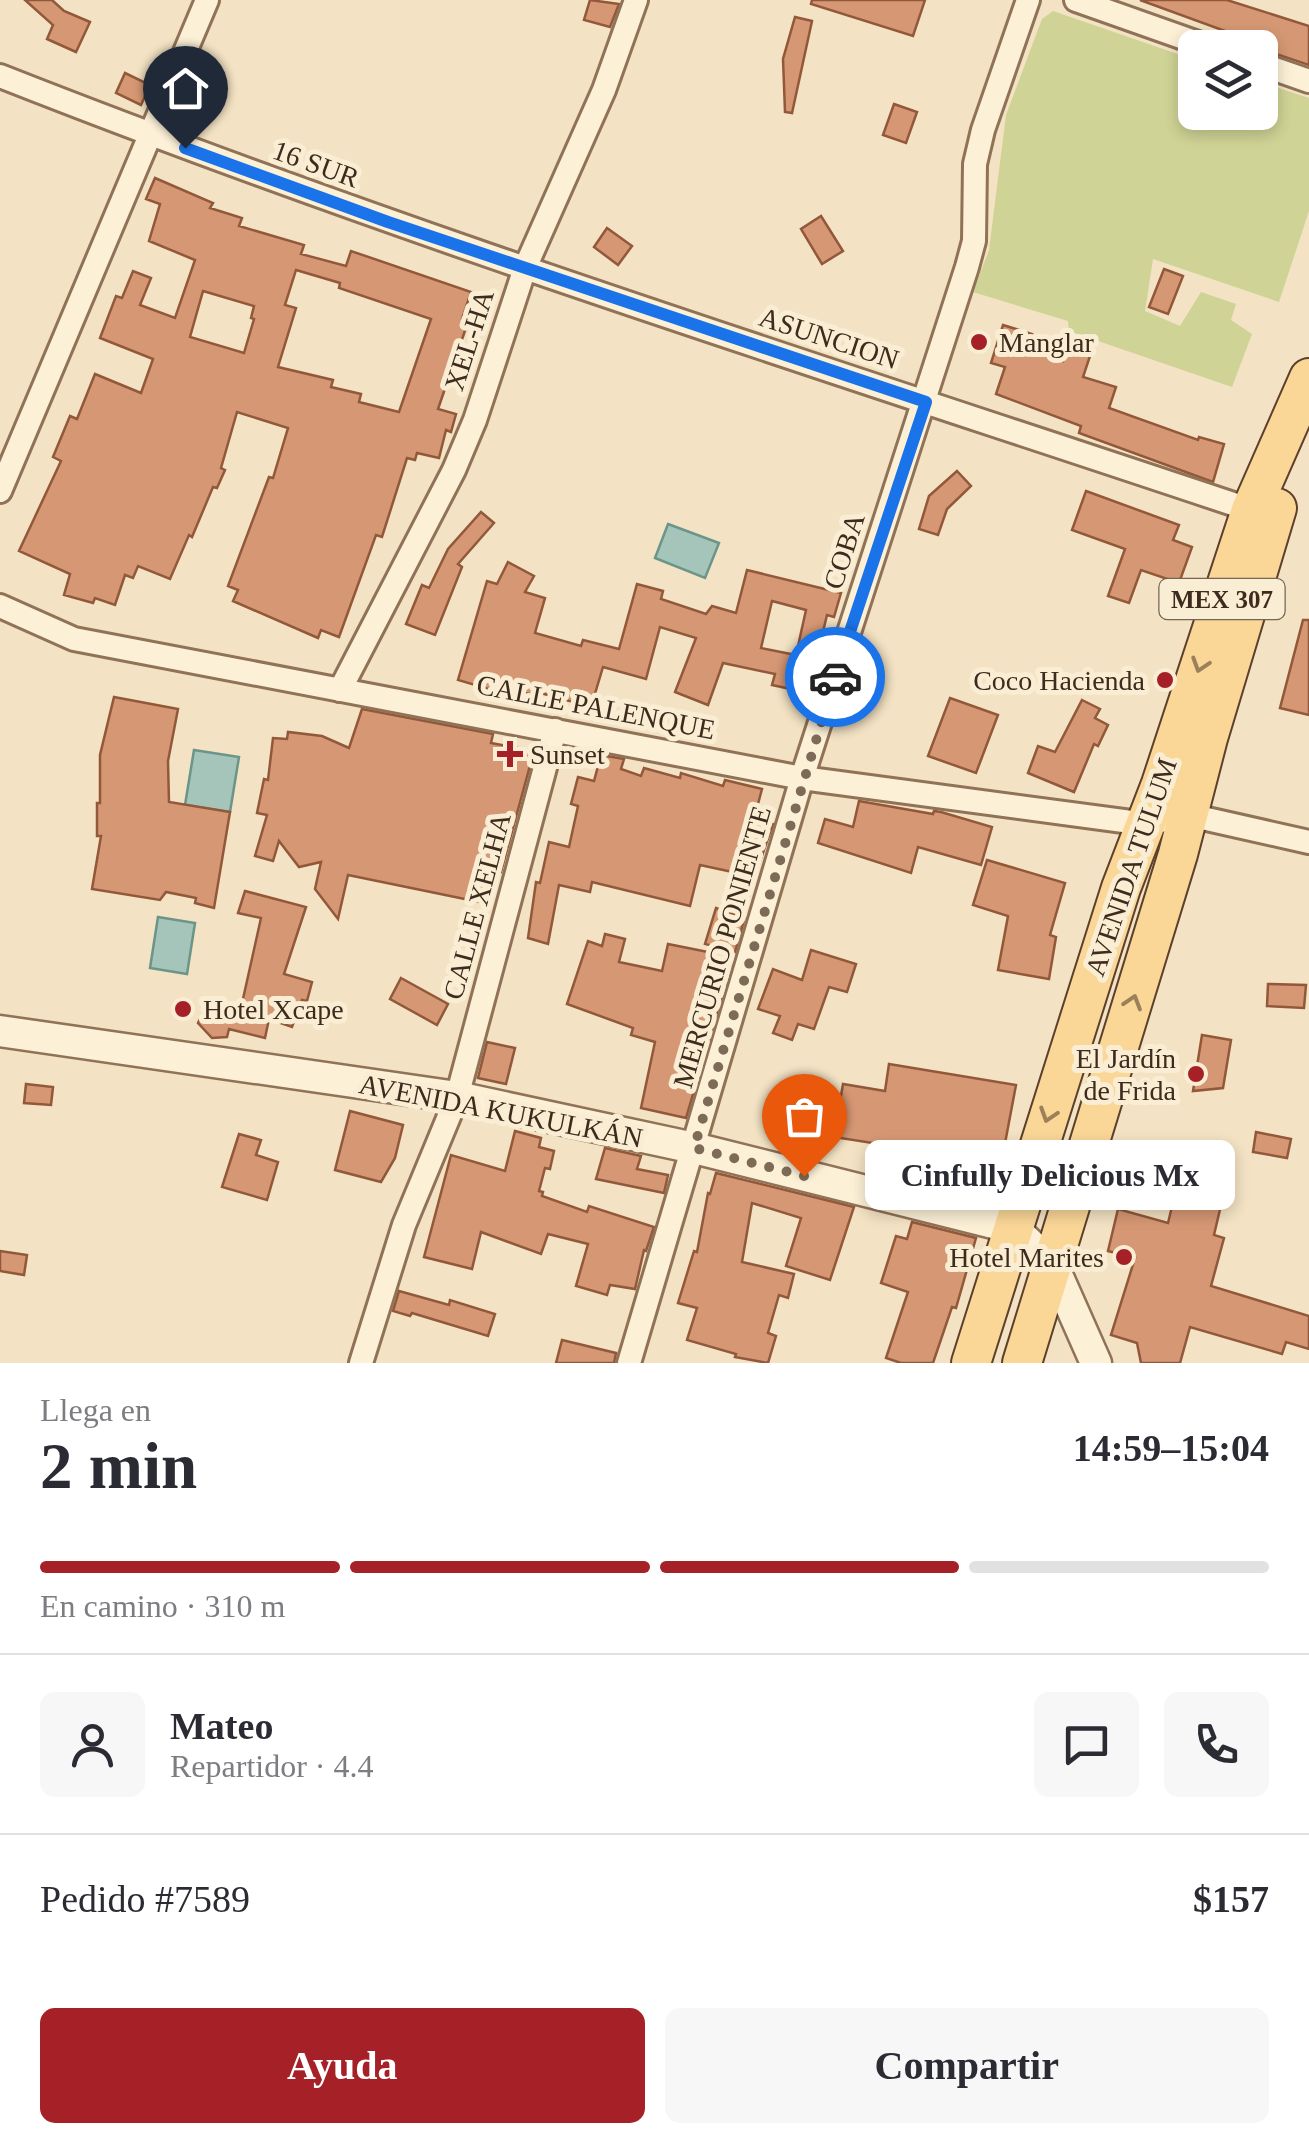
<!DOCTYPE html>
<html lang="es">
<meta charset="utf-8">
<style>
:root{--surface:#fff;--page:#f7f7f7;--text:#2b2b33;--muted:#7c7c81;--line:#e1e1e2;--accent:#a62027}
body{margin:0;font-family:Georgia,serif;background:var(--page);color:var(--text);height:100vh;display:flex;flex-direction:column;font-size:38px;white-space:nowrap}
*{box-sizing:border-box;margin:0}
p{font-size:32px;color:var(--muted)}
.icon{flex:none;width:55px;height:55px;fill:none;stroke:currentColor;stroke-width:2;stroke-linecap:round;stroke-linejoin:round}
.map{position:relative;height:1363px;overflow:hidden}
.side{display:flex;flex-direction:column;background:var(--surface);flex:1}
.side>*{flex:none}
.buttons{position:absolute;left:1178px;top:30px;display:grid;gap:20px}
.buttons a{display:grid;place-items:center;width:100px;height:100px;border-radius:15px;background:var(--surface);box-shadow:0 5px 15px #0003;font-size:50px}
.pin{position:absolute;display:grid;place-items:center;width:85px;height:85px;color:#fff;margin:-102px -42px;border-radius:50% 50% 50% 0;rotate:-45deg;box-shadow:0 0 10px #0007}
.pin .icon{rotate:45deg}
.courier{position:absolute;display:grid;place-items:center;width:100px;height:100px;margin:-50px;border:8px solid #1a73e8;border-radius:50%;background:#fff;color:#222;box-shadow:0 2px 12px #0007}
.bubble{position:absolute;height:70px;border-radius:15px;background:var(--surface);box-shadow:0 5px 15px #0003;font-size:32px;font-weight:600;line-height:70px;text-align:center}
.summary em{font-style:normal;font-weight:600}
.summary div{display:flex;flex-direction:column-reverse}
.summary{display:flex;align-items:center;justify-content:space-between;height:170px;padding:0 40px}
h1{font-size:65px;font-weight:600;line-height:75px}
.bar{display:grid;grid-template-columns:repeat(4,1fr);gap:15px 10px;align-content:center;height:120px;padding:0 40px}
.bar i{height:12px;border-radius:8px;background:var(--line)}
.bar .on{background:var(--accent)}
.bar p{grid-column:span 4}
.line{display:flex;align-items:center;gap:25px;padding:0 40px;border-top:2px solid var(--line)}
.line div{flex:1}
.round{display:grid;place-items:center;flex:none;width:105px;height:105px;border-radius:15px;background:var(--page)}
.action{display:flex;gap:20px;margin-top:auto;padding:20px 40px}
.action a{flex:1;height:115px;border-radius:15px;background:var(--accent);color:#fff;font-size:40px;font-weight:600;line-height:115px;text-align:center}
.action a+a{background:var(--page);color:var(--text)}
.map>svg:first-child{display:block}
.green{fill:#cfd395}
.water{fill:#a5c5ba;stroke:#6b9588;stroke-width:2.5}
.building{fill:#d69874;stroke:#92583a;stroke-width:2.5;fill-rule:evenodd}
.lines{fill:none;stroke-linecap:round;stroke-linejoin:round}
.minor-casing{stroke:#907257;stroke-width:28}
.tertiary-casing{stroke:#907257;stroke-width:35}
.primary-casing{stroke:#5d402c;stroke-width:42}
.minor{stroke:#fcf0d7;stroke-width:22}
.tertiary{stroke:#fcf0d7;stroke-width:30}
.primary{stroke:#fad697;stroke-width:38}
.oneway{stroke:#9c805a}
.done{stroke:#7d6b57;stroke-width:10;stroke-dasharray:0 18}
.route{stroke:#1a73e8;stroke-width:12}
.poi-dot{fill:#a62027;stroke:#f9edd3;stroke-width:4}
.labels{text-anchor:middle;dominant-baseline:central;stroke-width:10;stroke-linejoin:round;paint-order:stroke}
.shield{fill:#f9edd3;stroke:#766554;stroke-width:2.5}
.shield-label{font-size:25px;font-weight:bold;fill:#3e2b1d}
.street-label{font-size:28px;fill:#3e2b1d;stroke:#f9edd3}
.poi-label{font-size:28px;fill:#3e2b1d;stroke:#f9edd3;text-anchor:start}
</style>
<div class="map">
<svg width="1309" height="1363" viewBox="0 0 1309 1363">
<rect width="100%" height="100%" fill="#f3e2c3"/>
<polygon class="green" points="1053,11 1195,60 1195,112 1260,112 1260,82 1309,98 1309,211 1279,302 1153,259 1145,311 1180,326 1201,292 1236,304 1231,320 1252,334 1232,387 1069,331 1068,321 973,292 989,250 1006,115 1042,19"/>
<g class="water">
<polygon points="668,524 719,543 705,578 655,558"/>
<polygon points="194,750 239,757 230,812 185,805"/>
<polygon points="158,917 195,923 187,974 150,968"/>
</g>
<g class="building">
<polygon points="25,0 52,0 64,11 90,22 76,52 47,39 53,25"/>
<polygon points="590,0 619,4 610,27 584,20"/>
<polygon points="812,0 925,0 913,36 811,4"/>
<polygon points="1140,0 1227,0 1309,26 1309,65 1276,54 1277,50"/>
<polygon points="795,17 812,21 792,113 785,112 783,59"/>
<polygon points="125,73 150,85 141,105 116,93"/>
<polygon points="894,104 917,112 906,143 883,135"/>
<path d="M155,178L213,203L210,208L242,218L239,226L304,245L301,254L346,266L351,251L471,292L462,319L467,325L438,409L456,414L451,432L446,430L439,458L417,453L415,460L407,458L382,537L376,535L339,637L321,630L318,638L233,601L238,590L228,586L269,477L273,478L288,428L237,412L221,468L225,470L217,488L213,487L192,537L189,535L170,579L138,566L133,578L125,575L115,605L95,598L93,603L64,595L70,574L19,551L61,461L53,457L70,416L77,419L95,374L141,393L153,359L100,338L116,296L122,298L133,271L151,278L140,305L175,318L195,260L149,241L160,204L146,199ZM296,270L340,283L339,288L431,319L399,412L359,402L361,394L331,387L333,380L278,367L296,308L285,305ZM203,291L254,306L251,318L254,319L244,353L190,337Z"/>
<polygon points="821,216 843,251 822,264 801,229"/>
<polygon points="607,228 632,246 618,265 594,247"/>
<polygon points="1164,269 1183,276 1168,314 1149,307"/>
<polygon points="1003,325 1032,334 1028,348 1063,361 1071,336 1094,344 1083,377 1116,387 1109,408 1198,440 1199,437 1224,444 1213,482 1079,433 1081,426 996,394 1005,367 991,363"/>
<polygon points="957,471 971,486 947,509 938,535 919,529 929,496"/>
<polygon points="1086,491 1179,525 1173,540 1192,547 1179,583 1141,570 1129,603 1108,596 1125,549 1072,530"/>
<polygon points="481,512 494,523 458,564 462,567 435,635 406,624 422,585 429,588 448,549"/>
<path d="M508,562L534,576L525,592L545,598L535,633L581,646L583,640L619,649L637,584L663,591L661,599L706,614L712,606L736,613L747,570L841,593L834,617L827,615L816,661L823,663L814,694L772,685L775,674L723,663L708,705L675,692L696,638L660,627L646,679L603,667L591,707L537,692V696L517,691L516,697L458,680L487,581L497,584ZM772,601L806,610L796,655L761,648Z"/>
<polygon points="1303,620 1309,620 1309,715 1280,708"/>
<polygon points="114,697 178,709 168,761 169,802 230,812 214,908 195,903 196,898 166,892 160,900 92,889 101,836 97,836 97,803 100,803 100,755"/>
<polygon points="950,698 998,715 976,773 928,756"/>
<polygon points="1082,700 1100,709 1095,718 1108,725 1098,746 1094,744 1074,792 1028,773 1038,746 1055,752"/>
<polygon points="362,709 493,734 491,743 534,751 501,872 497,871 489,904 348,875 338,919 315,889 321,862 299,867 279,841 273,861 255,856 267,815 257,813 264,779 268,780 273,738 287,739 288,732 322,736 349,748"/>
<polygon points="601,755 624,759 621,769 641,776 644,768 680,778 681,773 723,786 725,780 762,789 754,819 773,824 757,870 753,868 751,876 700,865 690,906 592,882 590,892 559,885 548,944 528,938 536,882 540,883 549,842 569,847 578,806 571,804 578,777 594,781"/>
<polygon points="859,801 933,814 934,811 941,812 992,827 981,865 918,847 911,873 818,843 825,819 853,827"/>
<polygon points="987,860 1065,883 1050,935 1056,937 1049,979 998,970 1008,916 973,905"/>
<polygon points="245,891 306,907 284,974 312,982 307,1001 302,1000 292,1027 269,1019 265,1038 229,1029 227,1037 212,1038 198,1023 207,1005 241,1008 261,918 238,913"/>
<polygon points="716,908 745,917 735,952 705,944"/>
<polygon points="605,934 625,939 619,962 662,971 668,944 708,952 701,987 706,988 704,994 721,999 686,1118 641,1108 655,1042 631,1035 633,1028 567,1004 588,941 602,946"/>
<polygon points="811,950 856,964 847,992 829,987 814,1029 798,1024 792,1040 773,1033 780,1016 758,1009 773,969 802,980"/>
<polygon points="401,978 448,1004 437,1025 390,999"/>
<polygon points="1268,984 1306,985 1304,1008 1267,1006"/>
<polygon points="1202,1035 1231,1040 1223,1088 1193,1091"/>
<polygon points="487,1042 515,1048 506,1084 478,1078"/>
<polygon points="889,1064 1016,1085 996,1191 906,1174 911,1149 834,1137 843,1084 885,1091"/>
<polygon points="26,1084 53,1087 51,1105 24,1103"/>
<polygon points="350,1111 403,1125 395,1158 381,1182 335,1170"/>
<polygon points="515,1131 541,1138 539,1147 554,1151 550,1169 545,1168 539,1191 543,1192 542,1196 587,1212 589,1206 654,1227 646,1251 644,1250 635,1289 610,1285 607,1295 576,1286 588,1244 548,1234 541,1254 481,1232 472,1269 424,1257 451,1155 505,1171"/>
<polygon points="1256,1132 1291,1139 1287,1158 1253,1152"/>
<polygon points="239,1134 261,1140 256,1155 278,1162 267,1200 222,1187"/>
<polygon points="605,1148 641,1156 637,1169 668,1175 664,1193 596,1179"/>
<polygon points="716,1173 854,1207 830,1280 786,1266 801,1218 752,1203 742,1262 794,1274 788,1298 779,1295 768,1333 776,1336 768,1363 735,1357 736,1354 687,1340 697,1308 678,1303 694,1251 697,1252 708,1193 710,1194"/>
<polygon points="1176,1190 1222,1201 1214,1235 1224,1238 1211,1286 1309,1316 1309,1349 1286,1342 1282,1354 1190,1327 1180,1363 1141,1363 1137,1343 1111,1335 1135,1258 1108,1251 1118,1209 1168,1223"/>
<polygon points="912,1222 976,1238 956,1308 952,1307 933,1363 901,1363 886,1358 908,1292 881,1283 896,1236 907,1239"/>
<polygon points="0,1251 27,1255 24,1275 0,1271"/>
<polygon points="399,1291 449,1305 450,1300 495,1314 488,1336 412,1313 410,1316 393,1311"/>
<polygon points="562,1340 616,1353 614,1363 556,1363"/>
</g>
<g class="lines">
<g class="minor-casing">
<g id="minor">
<polyline points="1076,0 1212,48"/>
<polyline points="1260,64 1309,81"/>
<path d="M0,76C411,238 832,370 1251,510"/>
<polyline points="0,491 207,0"/>
<polyline points="0,606 74,639 802,778 1146,824 1189,815 1309,842"/>
<polyline points="340,690 454,470 475,420 525,268 604,90 636,0"/>
<polyline points="361,1363 404,1225 457,1097 555,730"/>
<polyline points="629,1363 802,778 967,267 974,241 975,164 983,130 1028,0"/>
</g>
</g>
<g class="tertiary-casing">
<polyline id="tertiary" points="0,1031 457,1097 694,1148 1013,1228 1053,1266 1096,1363"/>
</g>
<g class="primary-casing">
<g id="primary">
<polyline points="971,1363 1121,888 1161,784 1251,510 1309,378"/>
<polyline points="1022,1363 1178,854 1208,738 1277,508"/>
</g>
</g>
<use href="#minor" class="minor"/>
<use href="#tertiary" class="tertiary"/>
<use href="#primary" class="primary"/>
</g>
<defs><path id="oneway-chevron" d="M-2-3.5L2.5 0L-2 3.5" fill="none" stroke-width="1.6" stroke-linecap="round" stroke-linejoin="round" transform="scale(2.5)"/></defs>
<g class="oneway">
<use href="#oneway-chevron" transform="translate(1200 665) rotate(108)"/>
<use href="#oneway-chevron" transform="translate(1133 1002) rotate(-73)"/>
<use href="#oneway-chevron" transform="translate(1048 1115) rotate(108)"/>
</g>
<g class="lines">
<polyline class="done" points="804,1176 694,1148 835,677"/>
<polyline class="route" points="185,148 388,222 926,402 835,677"/>
</g>
<g class="poi-dot">
<circle cx="979" cy="342" r="10"/>
<circle cx="1165" cy="680" r="10"/>
<path d="M505 739h10v10h10v10h-10v10h-10v-10h-10v-10h10z"/>
<circle cx="183" cy="1009" r="10"/>
<circle cx="1196" cy="1074" r="10"/>
<circle cx="1124" cy="1257" r="10"/>
</g>
<g class="labels">
<rect class="shield" x="1159.5" y="579" width="125" height="40" rx="8"/>
<g class="shield-label">
<text x="1222" y="599">MEX 307</text>
</g>
<g class="street-label">
<text transform="translate(316 164) rotate(20)">16 SUR</text>
<text transform="translate(829 338) rotate(18)">ASUNCION</text>
<text transform="translate(469 340) rotate(-72)">XEL-HA</text>
<text transform="translate(844 551) rotate(-72)">COBA</text>
<text transform="translate(596 707) rotate(11)">CALLE PALENQUE</text>
<text transform="translate(1131 867) rotate(-71)">AVENIDA TULUM</text>
<text transform="translate(477 906) rotate(-75)">CALLE XELHA</text>
<text transform="translate(722 947) rotate(-74)">MERCURIO PONIENTE</text>
<text transform="translate(501 1111) rotate(11)">AVENIDA KUKULKÁN</text>
</g>
<g class="poi-label">
<text x="999" y="342">Manglar</text>
<text x="1145" y="680" text-anchor="end">Coco Hacienda</text>
<text x="530" y="754">Sunset</text>
<text x="203" y="1009">Hotel Xcape</text>
<text x="1176" y="1058" text-anchor="end">El Jardín<tspan x="1176" dy="32">de Frida</tspan></text>
<text x="1104" y="1257" text-anchor="end">Hotel Marites</text>
</g>
</g>
</svg>
<div class="buttons">
<a><svg class="icon" aria-label="layers" viewBox="0 0 24 24"><path d="M12 4l9 5-9 5-9-5zM3 14l9 5 9-5"/></svg></a>
</div>
<div class="pin" style="left:804px;top:1176px;background:#ea580c"><svg class="icon" aria-label="bag" viewBox="0 0 24 24"><path d="M5 8h14l-1 12H6zM9 8a3 3 0 0 1 6 0"/></svg></div>
<div class="pin" style="left:185px;top:148px;background:#1f2937"><svg class="icon" aria-label="home" viewBox="0 0 24 24"><path d="M3 11l9-7 9 7M6 9v11h12V9"/></svg></div>
<div class="courier" style="left:835px;top:677px"><svg class="icon" aria-label="car" viewBox="0 0 24 24"><path d="M5 17H2v-5l4-1 3-4h7l3 4 3 1v5h-3M9 17h6M6 11h13"/><circle cx="7" cy="17" r="2"/><circle cx="17" cy="17" r="2"/></svg></div>
<div class="bubble" style="left:865px;top:1140px;width:370px">Cinfully Delicious Mx</div>
</div>
<section class="side">
<div class="summary"><div><h1>2 min</h1><p>Llega en</p></div><em>14:59–15:04</em></div>
<div class="bar"><i class="on"></i><i class="on"></i><i class="on"></i><i></i><p>En camino · 310 m</p></div>
<div class="line" style="height:180px"><a class="round"><svg class="icon" aria-label="person" viewBox="0 0 24 24"><circle cx="12" cy="8" r="4"/><path d="M4 21q1-7 8-7t8 7"/></svg></a><div><b>Mateo</b><p>Repartidor · 4.4</p></div><a class="round"><svg class="icon" aria-label="chat" viewBox="0 0 24 24"><path d="M4 5h16v11H9l-5 4z"/></svg></a><a class="round"><svg class="icon" aria-label="phone" viewBox="0 0 24 24"><path d="M5 4h4l2 5-3 2q2 4 5 5l2-3 5 2v4C11 20 4 13 5 4z"/></svg></a></div>
<div class="line" style="height:130px"><div>Pedido #7589</div><b>$157</b></div>
<div class="action"><a>Ayuda</a><a>Compartir</a></div>
</section>
